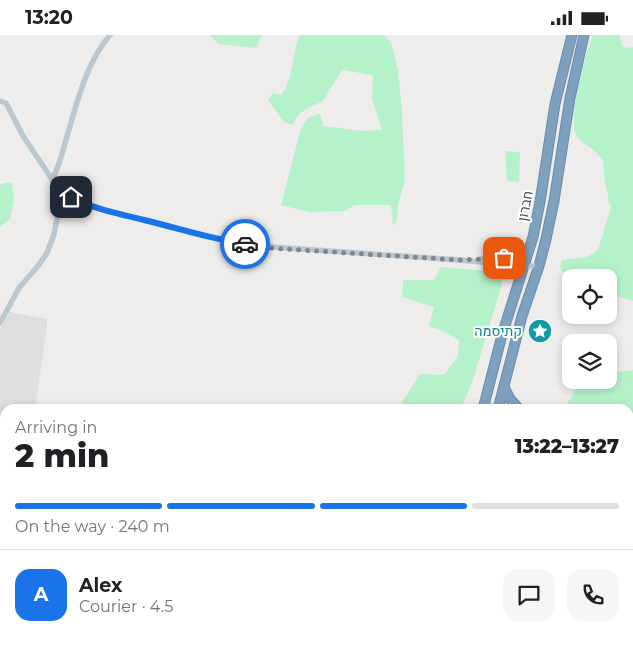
<!DOCTYPE html>
<meta charset="utf-8">
<style>
:root{--surface:#fff;--page:#f6f6f6;--text:#202124;--muted:#757577;--line:#e0e0e0;--accent:#1a73e8}
body{margin:0;font-family:Montserrat,Heebo,sans-serif;background:var(--page);color:var(--text);height:100vh;display:flex;flex-direction:column;font-size:19px;white-space:nowrap}
*{box-sizing:border-box;margin:0}
p{font-size:16px;color:var(--muted)}
.icon{flex:none;width:28px;height:28px;fill:none;stroke:currentColor;stroke-width:2;stroke-linecap:round;stroke-linejoin:round}
.map{position:relative;flex:1;overflow:hidden}
.panel{position:absolute;left:0px;top:369px;width:634px;height:246px;display:flex;flex-direction:column;background:var(--surface);border-radius:15px 15px 0 0;box-shadow:0 2px 8px #0003}
.panel>*{flex:none}
.controls{position:absolute;left:562px;top:234px;display:grid;gap:10px}
.controls a{display:grid;place-items:center;width:55px;height:55px;border-radius:10px;background:var(--surface);box-shadow:0 2px 8px #0003;font-size:25px}
.pin{position:absolute;display:grid;place-items:center;width:42px;height:42px;color:#fff;margin:-21px;border-radius:10px;box-shadow:0 2px 8px #0006}
.courier{position:absolute;display:grid;place-items:center;width:50px;height:50px;margin:-25px;border:4px solid #1a73e8;border-radius:50%;background:#fff;color:#222;box-shadow:0 1px 6px #0007}
.overview em{font-style:normal;font-weight:800}
.overview div{display:flex;flex-direction:column-reverse}
.overview{display:flex;align-items:center;justify-content:space-between;height:85px;padding:0 15px}
h1{font-size:32px;font-weight:800;line-height:38px}
.bar{display:grid;grid-template-columns:repeat(4,1fr);gap:8px 5px;align-content:center;height:60px;padding:0 15px}
.bar i{height:6px;border-radius:4px;background:var(--line)}
.bar .on{background:var(--accent)}
.bar p{grid-column:span 4}
.line{display:flex;align-items:center;gap:12px;padding:0 15px;border-top:1px solid var(--line)}
.line div{flex:1}
.round{display:grid;place-items:center;flex:none;width:52px;height:52px;border-radius:15px;background:var(--page)}
.status{display:flex;justify-content:space-between;align-items:center;height:35px;padding:0 25px;background:var(--surface);direction:ltr}
.status svg{height:14px;fill:currentColor}
.map>svg:first-child{display:block}
.education{fill:#e0ddde}
.green{fill:#b5f2ca}
.lines{fill:none;stroke-linecap:round;stroke-linejoin:round}
.stream{stroke:#7ee0f3;stroke-width:1}
.highway-casing{stroke:#6a8cac;stroke-width:11}
.minor{stroke:#bbc8d0;stroke-width:5.5}
.major{stroke:#a9bdce;stroke-width:7}
.highway{stroke:#7fa1c0;stroke-width:9}
.done{stroke:#7f878e;stroke-width:5;stroke-dasharray:0 9}
.route{stroke:#1a73e8;stroke-width:6}
.labels{text-anchor:middle;dominant-baseline:central;stroke-width:4;stroke-linejoin:round;paint-order:stroke}
.street-label{font-size:14px;fill:#43515b;stroke:#fff}
.culture-label{font-size:14px;fill:#0d838f;stroke:#fff;text-anchor:end}
</style>
<div class="status"><b>13:20</b><svg viewBox="0 0 49 12"><path d="M0 12V9h3v3zM5 12V6h3v6zM10 12V3h3v9zM15 12V0h3v12zM26 1h20v11H26zM47 4h2v5h-2z"/></svg></div>
<div class="map">
<svg width="633" height="614" viewBox="0 0 633 614">
<rect width="100%" height="100%" fill="#efecec"/>
<polygon class="education" points="9,277 47,284 47,290 35,374 5,374 5,442 0,441 0,295"/>
<g class="green">
<polygon points="209,0 262,0 256,13 219,9"/>
<path d="M300,0H384L391,8L398,35L402,77L405,145L398,170L397,185L393,191L391,170H355L344,176L309,177L281,170L300,97C305,85 307,81 320,79L323,91L362,96L382,95L372,64L373,40L342,35L323,66L310,72L299,79L292,90L284,87L268,65L273,58L282,60L290,42L296,11Z"/>
<polygon points="593,0 619,0 622,10 625,13 633,12 633,266 619,262 609,257 609,242 576,242 562,236 560,231 562,225 586,222 598,215 608,181 610,178 611,171 608,166 608,160 605,147 603,126 596,117 588,111 583,108 577,102 574,94 574,73 580,46 586,20"/>
<polygon points="505,116 520,117 519,147 507,146"/>
<polygon points="12,147 14,164 10,184 0,192 0,149"/>
<polygon points="441,232 498,237 502,240 502,249 472,348 460,374 399,374 399,372 420,339 444,340 458,321 459,305 445,297 429,291 434,272 402,262 403,245 434,245"/>
<polygon points="633,335 633,427 629,425 629,374 564,374 581,346 609,345 609,338"/>
<polygon points="629,455 633,458 633,614 543,614 544,610 629,610"/>
<rect x="342" y="610" width="83" height="4"/>
</g>
<g class="lines">
<polyline class="stream" points="629,508 633,509"/>
<g class="highway-casing">
<g id="highway">
<polyline points="504,352 510,364 519,374"/>
<polyline points="483,374 502,300 533,202 540,167 555,69 572,0"/>
<polyline points="498,374 522,281 539,231 546,204 554,166 570,63 584,0"/>
<polyline points="432,614 433,610"/>
<polyline points="448,614 449,610"/>
</g>
</g>
<g class="minor">
<polyline points="0,66 6,68 23,101 58,153"/>
<path d="M52,145C58,133 62,120 65,108C76,72 85,29 110,0"/>
<polyline points="71,162 85,169 102,174 204,201 258,211 459,225 525,231 539,231"/>
<path d="M60,168L56,165L55,160L58,153C66,150 72,154 71,162"/>
<polyline points="481,224 504,223 527,225"/>
<polyline points="0,288 19,253 38,231 47,218 54,199 60,168"/>
</g>
<g class="major">
<polyline points="483,372 499,372 507,374"/>
<polyline points="629,433 633,436"/>
<polyline points="629,444 633,446"/>
</g>
<use href="#highway" class="highway"/>
</g>
<g class="lines">
<polyline class="done" points="245,209 270,213 459,225 504,223"/>
<path class="route" d="M71,162C93,174 120,179 144,185C178,193 211,204 245,209"/>
</g>
<defs>
<g id="sight-disc" transform="scale(1.25)"><circle r="9.5" fill="#0f9aa8" stroke="#fff"/><path d="M0-6L1.8-2.2L6-1.7L2.9 1.2L3.7 5.4L0 3.3L-3.7 5.4L-2.9 1.2L-6-1.7L-1.8-2.2Z" fill="#fff"/></g>
</defs>
<g fill-rule="evenodd">
<use href="#sight-disc" x="540" y="296"/>
</g>
<g class="labels">
<g class="street-label">
<text transform="translate(525 171) rotate(-79)">חברון</text>
</g>
<g class="culture-label">
<text x="522" y="296">קתיסמה</text>
</g>
</g>
</svg>
<div class="controls">
<a><svg class="icon" aria-label="locate" viewBox="0 0 24 24"><circle cx="12" cy="12" r="6"/><path d="M12 2v4M12 18v4M2 12h4M18 12h4"/></svg></a>
<a><svg class="icon" aria-label="layers" viewBox="0 0 24 24"><path d="M12 4l9 5-9 5-9-5zM3 14l9 5 9-5"/></svg></a>
</div>
<div class="pin" style="left:504px;top:223px;background:#ea580c"><svg class="icon" aria-label="bag" viewBox="0 0 24 24"><path d="M5 8h14l-1 12H6zM9 8a3 3 0 0 1 6 0"/></svg></div>
<div class="pin" style="left:71px;top:162px;background:#1f2937"><svg class="icon" aria-label="home" viewBox="0 0 24 24"><path d="M3 11l9-7 9 7M6 9v11h12V9"/></svg></div>
<div class="courier" style="left:245px;top:209px"><svg class="icon" aria-label="car" viewBox="0 0 24 24"><path d="M5 17H2v-5l4-1 3-4h7l3 4 3 1v5h-3M9 17h6M6 11h13"/><circle cx="7" cy="17" r="2"/><circle cx="17" cy="17" r="2"/></svg></div>
<section class="panel">
<div class="overview"><div><h1>2 min</h1><p>Arriving in</p></div><em>13:22–13:27</em></div>
<div class="bar"><i class="on"></i><i class="on"></i><i class="on"></i><i></i><p>On the way · 240 m</p></div>
<div class="line" style="height:90px"><b class="round" style="background:var(--accent);color:#fff">A</b><div><b>Alex</b><p>Courier · 4.5</p></div><a class="round"><svg class="icon" aria-label="chat" viewBox="0 0 24 24"><path d="M4 5h16v11H9l-5 4z"/></svg></a><a class="round"><svg class="icon" aria-label="phone" viewBox="0 0 24 24"><path d="M5 4h4l2 5-3 2q2 4 5 5l2-3 5 2v4C11 20 4 13 5 4z"/></svg></a></div>
</section>
</div>
